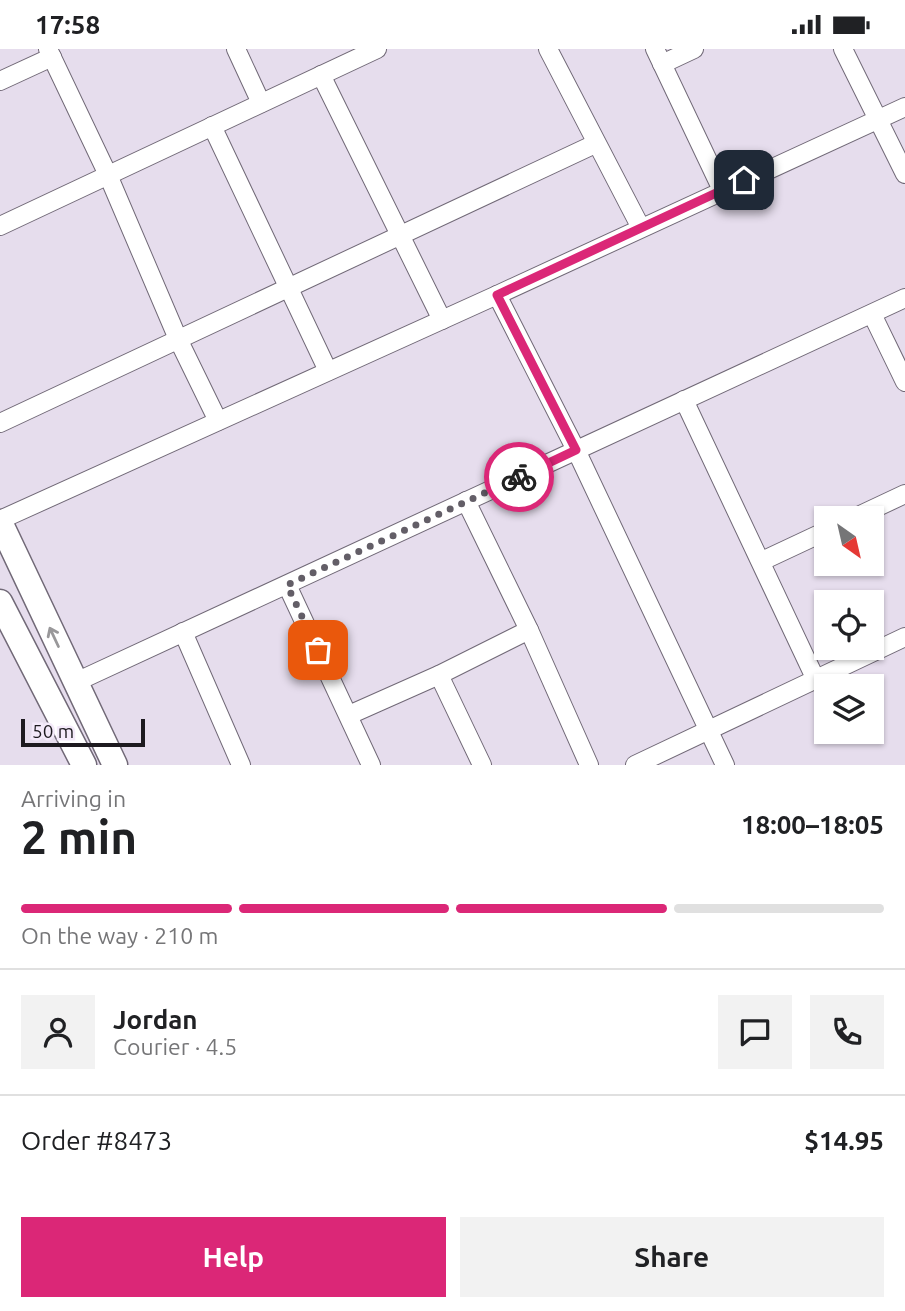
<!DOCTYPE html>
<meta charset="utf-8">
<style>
:root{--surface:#fff;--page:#f2f2f2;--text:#202124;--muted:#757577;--line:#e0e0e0;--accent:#db2777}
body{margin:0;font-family:Ubuntu,sans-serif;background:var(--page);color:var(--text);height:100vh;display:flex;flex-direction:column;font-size:26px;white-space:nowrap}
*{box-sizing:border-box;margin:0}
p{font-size:23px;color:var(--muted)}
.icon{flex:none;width:38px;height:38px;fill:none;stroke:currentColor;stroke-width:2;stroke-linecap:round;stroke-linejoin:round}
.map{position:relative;height:716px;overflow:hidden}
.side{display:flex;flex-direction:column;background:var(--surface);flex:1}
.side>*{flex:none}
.needle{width:46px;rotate:146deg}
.buttons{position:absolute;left:814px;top:457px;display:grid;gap:14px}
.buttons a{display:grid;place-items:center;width:70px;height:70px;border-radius:0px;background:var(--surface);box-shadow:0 2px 5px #0004;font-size:35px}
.scale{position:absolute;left:21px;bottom:18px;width:124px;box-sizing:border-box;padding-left:7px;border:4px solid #1d1a1f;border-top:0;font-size:19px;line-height:24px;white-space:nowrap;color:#1d1a1f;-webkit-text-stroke:5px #f4eafa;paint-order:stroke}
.pin{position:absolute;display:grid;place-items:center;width:60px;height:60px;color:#fff;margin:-30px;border-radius:14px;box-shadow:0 4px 10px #0006}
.courier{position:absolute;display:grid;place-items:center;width:70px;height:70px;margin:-35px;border:5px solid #db2777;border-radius:50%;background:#fff;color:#222;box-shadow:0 2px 9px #0007}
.headline em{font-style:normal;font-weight:700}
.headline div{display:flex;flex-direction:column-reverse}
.headline{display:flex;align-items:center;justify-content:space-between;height:119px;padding:0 21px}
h1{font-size:46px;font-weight:700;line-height:52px}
.bar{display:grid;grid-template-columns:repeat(4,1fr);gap:10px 7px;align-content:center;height:84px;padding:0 21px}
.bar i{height:9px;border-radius:5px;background:var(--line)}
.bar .on{background:var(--accent)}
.bar p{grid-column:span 4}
.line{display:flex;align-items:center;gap:18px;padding:0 21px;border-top:2px solid var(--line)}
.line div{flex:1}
.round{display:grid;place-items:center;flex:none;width:74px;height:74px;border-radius:0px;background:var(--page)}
.primary-button{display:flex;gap:14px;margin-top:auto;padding:14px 21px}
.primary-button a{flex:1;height:80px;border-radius:0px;background:var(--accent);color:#fff;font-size:28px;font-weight:700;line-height:80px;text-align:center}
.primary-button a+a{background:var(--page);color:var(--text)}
.status{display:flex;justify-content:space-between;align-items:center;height:49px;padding:0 35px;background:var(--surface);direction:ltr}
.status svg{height:19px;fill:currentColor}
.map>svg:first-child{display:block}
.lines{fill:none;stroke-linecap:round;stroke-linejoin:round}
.street-casing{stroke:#716977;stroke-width:20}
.secondary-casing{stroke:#716977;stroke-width:27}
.street{stroke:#fff;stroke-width:18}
.secondary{stroke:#fff;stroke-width:24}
.oneway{stroke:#99989a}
.done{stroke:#635e67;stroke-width:7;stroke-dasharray:0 12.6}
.route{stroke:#db2777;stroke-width:9}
</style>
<div class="status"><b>17:58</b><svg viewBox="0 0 49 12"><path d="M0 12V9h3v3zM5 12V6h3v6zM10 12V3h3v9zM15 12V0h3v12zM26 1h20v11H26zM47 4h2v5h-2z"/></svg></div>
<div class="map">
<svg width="905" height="716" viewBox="0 0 905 716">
<rect width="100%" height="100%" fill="#e6dded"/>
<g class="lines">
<g class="street-casing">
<g id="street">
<polyline points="48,0 108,126 178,290 218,372"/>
<polyline points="236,0 261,54"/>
<polyline points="548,0 641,179"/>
<polyline points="655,0 722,141"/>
<polyline points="843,0 905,125"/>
<polyline points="662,15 694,0"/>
<polyline points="321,26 442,271"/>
<polyline points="0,32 52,8"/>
<polyline points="212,77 328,322"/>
<polyline points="0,177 377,0"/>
<polyline points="497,246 576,401 725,716"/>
<polyline points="872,265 905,333"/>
<polyline points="684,351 816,631"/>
<polyline points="0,374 595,95"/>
<polyline points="466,452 529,581 589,716"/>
<polyline points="854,469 905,445"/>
<polyline points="0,471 497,246 905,58"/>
<polyline points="762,512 826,482"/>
<polyline points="287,536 371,716"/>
<polyline points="183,583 241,716"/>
<polyline points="439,626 482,716"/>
<polyline points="76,633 905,249"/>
<polyline points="349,666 439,626 529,581"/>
<polyline points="635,716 905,588"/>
</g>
</g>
<g class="secondary-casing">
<g id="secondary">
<polyline points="0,473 115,716"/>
<polyline points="0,553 84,716"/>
</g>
</g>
<use href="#street" class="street"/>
<use href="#secondary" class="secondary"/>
</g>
<defs><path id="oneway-shaft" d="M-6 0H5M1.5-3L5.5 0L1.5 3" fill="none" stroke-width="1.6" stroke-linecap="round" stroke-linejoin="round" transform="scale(1.75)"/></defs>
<use class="oneway" href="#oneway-shaft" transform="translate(54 588) rotate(-115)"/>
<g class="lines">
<polyline class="done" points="318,601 287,536 519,428"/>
<polyline class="route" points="519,428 576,401 497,246 744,131"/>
</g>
</svg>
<div class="buttons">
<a><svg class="needle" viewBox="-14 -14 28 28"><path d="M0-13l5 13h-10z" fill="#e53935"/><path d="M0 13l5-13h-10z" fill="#757577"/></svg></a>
<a><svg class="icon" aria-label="locate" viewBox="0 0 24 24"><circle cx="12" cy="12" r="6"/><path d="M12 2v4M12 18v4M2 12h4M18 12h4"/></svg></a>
<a><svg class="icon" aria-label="layers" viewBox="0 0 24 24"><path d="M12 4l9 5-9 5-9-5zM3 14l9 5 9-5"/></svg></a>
</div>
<div class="scale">50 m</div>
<div class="pin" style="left:318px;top:601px;background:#ea580c"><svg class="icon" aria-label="bag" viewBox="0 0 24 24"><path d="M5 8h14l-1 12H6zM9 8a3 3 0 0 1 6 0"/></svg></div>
<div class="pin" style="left:744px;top:131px;background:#1f2937"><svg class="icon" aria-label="home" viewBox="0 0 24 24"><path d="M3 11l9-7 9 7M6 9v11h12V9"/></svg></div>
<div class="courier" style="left:519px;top:428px"><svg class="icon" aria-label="bike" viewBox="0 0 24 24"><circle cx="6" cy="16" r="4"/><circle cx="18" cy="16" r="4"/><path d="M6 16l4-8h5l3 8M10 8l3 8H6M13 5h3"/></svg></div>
</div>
<section class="side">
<div class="headline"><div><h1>2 min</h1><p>Arriving in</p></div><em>18:00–18:05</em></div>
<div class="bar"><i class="on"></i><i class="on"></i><i class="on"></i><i></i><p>On the way · 210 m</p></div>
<div class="line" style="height:126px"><a class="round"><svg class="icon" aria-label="person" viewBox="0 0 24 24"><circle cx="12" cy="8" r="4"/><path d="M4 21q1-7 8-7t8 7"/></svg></a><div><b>Jordan</b><p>Courier · 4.5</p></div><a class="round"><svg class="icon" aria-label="chat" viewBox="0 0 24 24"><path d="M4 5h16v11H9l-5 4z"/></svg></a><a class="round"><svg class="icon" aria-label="phone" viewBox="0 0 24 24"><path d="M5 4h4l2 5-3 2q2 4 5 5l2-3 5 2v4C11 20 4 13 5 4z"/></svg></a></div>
<div class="line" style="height:91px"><div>Order #8473</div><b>$14.95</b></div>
<div class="primary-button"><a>Help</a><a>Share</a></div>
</section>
